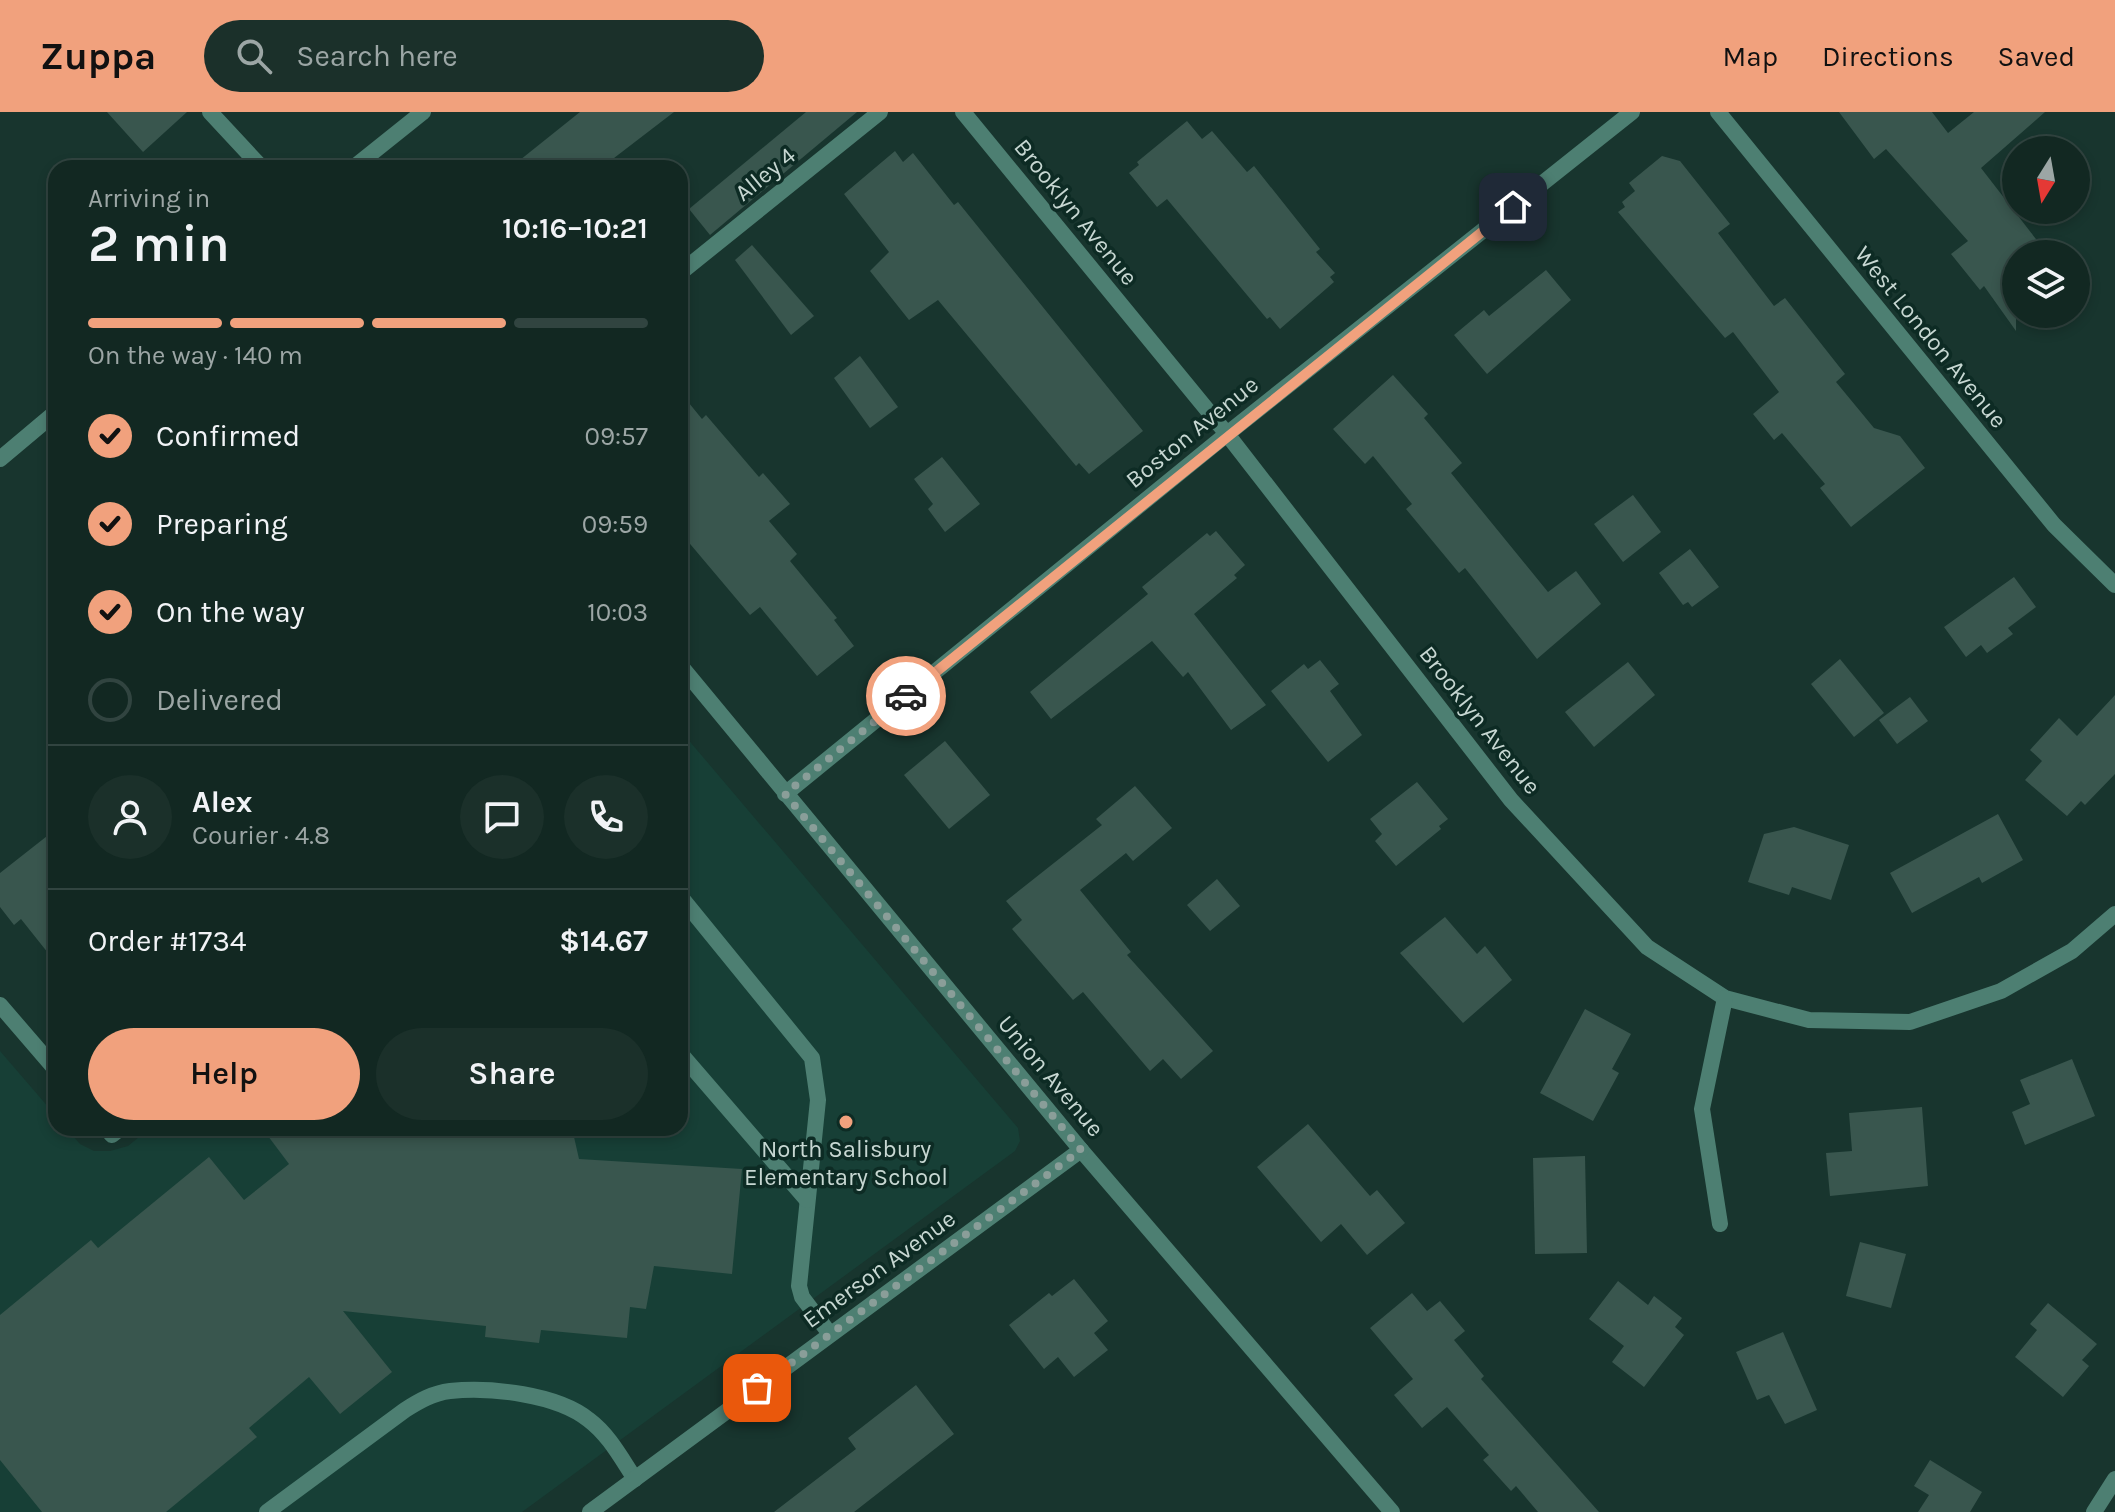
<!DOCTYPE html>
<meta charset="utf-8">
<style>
:root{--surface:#122822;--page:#1b302a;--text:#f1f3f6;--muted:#9ca6a5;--line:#314440;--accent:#f1a17d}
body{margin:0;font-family:Karla,sans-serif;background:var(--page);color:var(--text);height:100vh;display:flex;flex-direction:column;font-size:30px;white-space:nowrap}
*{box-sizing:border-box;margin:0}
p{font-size:26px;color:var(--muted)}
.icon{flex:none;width:44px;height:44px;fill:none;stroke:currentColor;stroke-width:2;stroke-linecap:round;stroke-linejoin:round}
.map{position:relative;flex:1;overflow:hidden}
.sheet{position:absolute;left:48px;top:48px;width:640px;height:976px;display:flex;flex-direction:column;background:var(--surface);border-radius:24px;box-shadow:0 4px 12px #0003,0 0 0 2px var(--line)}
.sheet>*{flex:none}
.needle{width:52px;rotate:191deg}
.controls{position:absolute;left:2002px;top:24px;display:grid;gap:16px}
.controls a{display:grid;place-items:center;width:88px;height:88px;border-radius:50%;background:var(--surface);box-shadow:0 4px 12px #0003,0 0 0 2px var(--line);font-size:40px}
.pin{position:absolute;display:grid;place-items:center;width:68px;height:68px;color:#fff;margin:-34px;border-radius:16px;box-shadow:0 4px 12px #0006}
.courier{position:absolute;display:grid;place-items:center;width:80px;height:80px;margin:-40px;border:6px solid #f1a17d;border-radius:50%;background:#fff;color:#222;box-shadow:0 2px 10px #0007}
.overview em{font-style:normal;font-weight:600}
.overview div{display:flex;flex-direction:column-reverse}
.overview{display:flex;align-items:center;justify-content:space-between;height:136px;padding:0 40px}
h1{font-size:52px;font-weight:600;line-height:60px}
.bar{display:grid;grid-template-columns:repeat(4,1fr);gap:12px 8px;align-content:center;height:96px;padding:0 40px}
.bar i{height:10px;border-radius:6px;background:var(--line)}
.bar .current{background:var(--accent)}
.bar p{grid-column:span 4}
.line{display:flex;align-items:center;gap:20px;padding:0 40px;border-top:2px solid var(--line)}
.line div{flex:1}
.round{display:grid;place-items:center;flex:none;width:84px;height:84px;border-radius:42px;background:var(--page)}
ol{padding:0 40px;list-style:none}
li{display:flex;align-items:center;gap:24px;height:88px}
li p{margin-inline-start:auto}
li .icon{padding:8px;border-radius:50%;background:var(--accent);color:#111;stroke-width:4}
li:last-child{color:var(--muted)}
li i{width:44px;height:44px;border:4px solid var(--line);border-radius:50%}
.primary-button{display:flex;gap:16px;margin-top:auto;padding:16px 40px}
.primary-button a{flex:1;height:92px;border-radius:48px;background:var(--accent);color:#111;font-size:32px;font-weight:600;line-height:92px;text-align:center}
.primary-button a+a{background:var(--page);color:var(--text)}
header{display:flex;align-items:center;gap:48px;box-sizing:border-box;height:112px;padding:0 40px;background:var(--accent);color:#111}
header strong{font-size:38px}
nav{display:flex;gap:44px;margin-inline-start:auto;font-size:28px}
.search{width:560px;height:72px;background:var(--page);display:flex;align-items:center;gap:20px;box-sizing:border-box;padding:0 28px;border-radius:44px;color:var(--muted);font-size:30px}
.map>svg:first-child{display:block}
.built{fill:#173f36}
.building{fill:#39564e}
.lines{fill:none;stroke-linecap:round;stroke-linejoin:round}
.lane{stroke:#4d7f72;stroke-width:16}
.street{stroke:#4d7f72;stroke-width:16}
.done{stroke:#8a9e99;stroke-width:8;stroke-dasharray:0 14.4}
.route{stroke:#f1a17d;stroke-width:10}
.poi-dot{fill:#f1a17d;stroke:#0d2b24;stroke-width:3}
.labels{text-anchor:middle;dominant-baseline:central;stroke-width:7;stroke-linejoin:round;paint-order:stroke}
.street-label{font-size:24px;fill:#c7d7d2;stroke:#0d2b24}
.poi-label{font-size:24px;fill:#c7d7d2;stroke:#0d2b24}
</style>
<header>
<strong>Zuppa</strong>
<div class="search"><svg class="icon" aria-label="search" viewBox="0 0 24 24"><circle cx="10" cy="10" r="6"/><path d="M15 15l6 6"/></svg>Search here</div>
<nav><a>Map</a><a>Directions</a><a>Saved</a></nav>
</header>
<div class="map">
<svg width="2115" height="1400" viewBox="0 0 2115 1400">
<rect width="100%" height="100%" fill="#18352e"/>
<polygon class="built" points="680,618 1018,1016 1020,1029 1015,1039 522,1400 0,1400 0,939 56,1004 56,1016 66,1016 80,1032 94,1039 110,1039 128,1034 150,1016 680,1016"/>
<g class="building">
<polygon points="107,0 187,0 143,40"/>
<polygon points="580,0 674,0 601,56 510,56"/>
<polygon points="806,0 857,0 710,123 689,97"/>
<polygon points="1839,0 1932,0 1948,21 1974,0 2045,0 1981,56 2039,131 2025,142 2016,142 2016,219 1984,174 1980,178 1951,142 1968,129 1886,37 1874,47"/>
<polygon points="1187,9 1202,27 1212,19 1247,60 1254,54 1320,137 1316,140 1335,161 1330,165 1334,170 1280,217 1270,205 1267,207 1167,87 1157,95 1129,61 1139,53 1137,50"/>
<polygon points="895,39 903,50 913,41 954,93 958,90 1143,319 1089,362 1079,351 1076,354 938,188 909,208 870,159 889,140 844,82"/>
<polygon points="1662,44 1680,49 1730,112 1718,121 1774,194 1785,186 1845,262 1836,270 1874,316 1900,324 1925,356 1851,415 1820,376 1825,372 1782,321 1774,328 1753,302 1779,280 1733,220 1725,226 1618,100 1625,95 1622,90 1635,79 1629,71"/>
<polygon points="752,133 814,204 791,223 735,148"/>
<polygon points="1546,158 1571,188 1487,262 1454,223 1484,198 1489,204"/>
<polygon points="860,244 898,295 870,316 834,266"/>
<polygon points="1393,263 1428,302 1424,306 1462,351 1451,361 1548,480 1576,459 1601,492 1537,547 1465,456 1459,461 1406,397 1412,392 1373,344 1365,352 1333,317"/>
<polygon points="680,280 702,307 706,303 759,365 763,361 790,392 769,409 797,442 790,449 837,506 834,508 854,534 817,564 760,495 750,503 680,420"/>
<polygon points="942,345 980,392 945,420 928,397 933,392 914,367"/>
<polygon points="1633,383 1661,420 1623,450 1594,412"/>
<polygon points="1216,419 1245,453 1234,463 1237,466 1194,502 1266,593 1231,618 1188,560 1183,565 1152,529 1051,607 1030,580 1148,482 1142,475 1207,421 1210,424"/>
<polygon points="1690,437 1719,475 1692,495 1688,490 1683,493 1659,461"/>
<polygon points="2014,465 2036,495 2008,516 2013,522 1987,541 1981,533 1966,545 1944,515"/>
<polygon points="1840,547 1884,601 1854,625 1811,572"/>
<polygon points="1320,548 1339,572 1330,579 1362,623 1328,650 1271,579 1304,552 1308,557"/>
<polygon points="1628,550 1655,583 1594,635 1565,600"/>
<polygon points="2115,583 2115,662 2085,693 2081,689 2067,704 2025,668 2042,649 2030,638 2059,606 2077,624"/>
<polygon points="1910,585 1928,609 1897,632 1879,608"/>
<polygon points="945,629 990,683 949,717 904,663"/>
<polygon points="1417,670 1448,707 1439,714 1441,717 1396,754 1375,729 1382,722 1370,707"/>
<polygon points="1135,674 1172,716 1133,749 1126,741 1080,778 1131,840 1127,843 1213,939 1181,967 1163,947 1150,959 1083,880 1073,888 1012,817 1022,808 1006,789 1102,713 1096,707"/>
<polygon points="1998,702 2023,748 1982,771 1979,765 1912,801 1890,761"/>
<polygon points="1794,715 1849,733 1831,788 1792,775 1789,783 1748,770 1764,722"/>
<polygon points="56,717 56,851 21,807 14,813 0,795 0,761"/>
<polygon points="1217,767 1240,794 1210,819 1187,793"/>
<polygon points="1445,805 1477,842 1485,834 1512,868 1463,911 1400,841"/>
<polygon points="1585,897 1631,922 1612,957 1619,961 1593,1009 1540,981"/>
<polygon points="2072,947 2095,1004 2025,1033 2012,1000 2030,992 2020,968"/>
<polygon points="1922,995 1928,1074 1830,1084 1826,1041 1852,1039 1849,1001"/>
<polygon points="1308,1012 1370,1084 1377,1078 1405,1111 1367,1143 1341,1112 1321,1130 1257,1055"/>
<polygon points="262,1016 572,1016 579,1047 742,1057 732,1162 654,1154 646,1197 630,1195 627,1226 541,1218 539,1231 485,1225 486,1214 343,1199 392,1260 340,1302 309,1265 249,1316 257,1325 166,1400 42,1400 0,1348 0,1203 91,1128 98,1136 209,1045 244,1088 289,1052"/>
<polygon points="1585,1044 1587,1141 1535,1142 1533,1046"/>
<polygon points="1860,1130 1906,1142 1891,1196 1846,1184"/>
<polygon points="1074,1167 1108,1209 1094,1221 1108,1238 1074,1265 1058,1245 1044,1257 1009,1213 1049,1181 1052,1184"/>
<polygon points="1618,1169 1648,1193 1654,1184 1682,1206 1675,1215 1684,1223 1644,1275 1612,1250 1624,1234 1589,1207"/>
<polygon points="1412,1181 1427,1199 1440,1189 1465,1219 1454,1228 1484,1264 1481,1267 1599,1400 1538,1400 1516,1374 1511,1379 1483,1348 1489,1343 1447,1295 1422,1316 1394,1283 1413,1267 1370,1216"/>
<polygon points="2048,1191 2097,1232 2082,1248 2089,1254 2063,1285 2015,1245 2037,1218 2030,1212"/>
<polygon points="1783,1220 1817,1298 1785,1312 1769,1283 1757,1288 1736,1240"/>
<polygon points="916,1273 954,1322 854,1400 774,1400 856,1337 848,1326"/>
<polygon points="1930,1348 1982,1380 1970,1400 1918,1400 1929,1383 1914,1374"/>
</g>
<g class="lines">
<g class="lane">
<polyline points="680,161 880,0"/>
<polyline points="680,784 812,946 818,988 799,1174 802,1185 830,1222"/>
<polyline points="680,941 807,1088"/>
<path d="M267,1400L405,1298C419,1289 433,1281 450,1279C491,1275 557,1282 589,1308C609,1323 621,1346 635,1367"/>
</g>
<g class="street">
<polyline points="210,0 262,56"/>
<polyline points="963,0 1227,322 1511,688 1647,835 1725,886 1809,908 1910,910 2001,879 2072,839 2115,802"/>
<polyline points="1718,0 2054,413 2115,473"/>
<polyline points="353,56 423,0"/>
<polyline points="0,347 56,300"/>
<polyline points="680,553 1081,1038 1392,1400"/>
<polyline points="785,682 1227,322 1632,0"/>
<polyline points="0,893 56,958"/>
<polyline points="106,1016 112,1023 121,1016"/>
<polyline points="1720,1112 1702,997 1725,886"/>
<polyline points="590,1400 1081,1038"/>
<polyline points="2094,1400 2115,1367"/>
</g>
</g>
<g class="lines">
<polyline class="done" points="757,1276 1081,1038 785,682 906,584"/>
<polyline class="route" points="906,584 1513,95"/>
</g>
<circle class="poi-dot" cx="846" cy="1010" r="8"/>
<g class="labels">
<g class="street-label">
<text transform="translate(765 62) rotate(-39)">Alley 4</text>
<text transform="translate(1076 100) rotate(51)">Brooklyn Avenue</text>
<text transform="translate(1931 225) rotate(51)">West London Avenue</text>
<text transform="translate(1192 320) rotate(-39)">Boston Avenue</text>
<text transform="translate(1480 608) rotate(52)">Brooklyn Avenue</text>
<text transform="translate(1051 964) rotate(50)">Union Avenue</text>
<text transform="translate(879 1157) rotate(-36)">Emerson Avenue</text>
</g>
<g class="poi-label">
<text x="846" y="1037">North Salisbury<tspan x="846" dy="28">Elementary School</tspan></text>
</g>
</g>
</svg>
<div class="controls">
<a><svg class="needle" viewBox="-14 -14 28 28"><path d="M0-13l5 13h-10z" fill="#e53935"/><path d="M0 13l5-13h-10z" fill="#9ca6a5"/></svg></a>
<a><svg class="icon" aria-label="layers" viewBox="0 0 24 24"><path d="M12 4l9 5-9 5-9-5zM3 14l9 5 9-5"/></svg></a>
</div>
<div class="pin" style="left:757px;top:1276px;background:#ea580c"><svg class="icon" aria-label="bag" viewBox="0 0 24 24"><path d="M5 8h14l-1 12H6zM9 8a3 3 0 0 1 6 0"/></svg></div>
<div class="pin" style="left:1513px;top:95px;background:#1f2937"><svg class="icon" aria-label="home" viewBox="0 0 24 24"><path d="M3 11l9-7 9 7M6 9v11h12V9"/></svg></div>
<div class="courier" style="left:906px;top:584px"><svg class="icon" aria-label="car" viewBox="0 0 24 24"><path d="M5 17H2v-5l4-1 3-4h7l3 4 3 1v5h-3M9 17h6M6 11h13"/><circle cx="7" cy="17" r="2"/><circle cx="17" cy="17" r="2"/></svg></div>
<section class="sheet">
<div class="overview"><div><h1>2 min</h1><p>Arriving in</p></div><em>10:16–10:21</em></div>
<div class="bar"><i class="current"></i><i class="current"></i><i class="current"></i><i></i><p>On the way · 140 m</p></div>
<ol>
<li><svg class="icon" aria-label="check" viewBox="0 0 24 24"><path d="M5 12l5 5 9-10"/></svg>Confirmed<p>09:57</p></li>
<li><svg class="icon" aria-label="check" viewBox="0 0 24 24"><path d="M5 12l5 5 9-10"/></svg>Preparing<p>09:59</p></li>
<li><svg class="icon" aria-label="check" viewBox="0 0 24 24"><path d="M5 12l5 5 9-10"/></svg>On the way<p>10:03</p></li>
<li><i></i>Delivered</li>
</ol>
<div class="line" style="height:144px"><a class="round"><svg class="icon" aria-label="person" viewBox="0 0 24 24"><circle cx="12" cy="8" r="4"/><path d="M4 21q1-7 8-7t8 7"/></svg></a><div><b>Alex</b><p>Courier · 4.8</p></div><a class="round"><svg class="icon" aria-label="chat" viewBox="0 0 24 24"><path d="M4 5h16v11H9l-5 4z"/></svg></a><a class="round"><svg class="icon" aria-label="phone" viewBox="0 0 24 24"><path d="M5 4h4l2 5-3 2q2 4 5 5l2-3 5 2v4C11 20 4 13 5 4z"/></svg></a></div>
<div class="line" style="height:104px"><div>Order #1734</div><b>$14.67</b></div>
<div class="primary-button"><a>Help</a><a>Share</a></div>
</section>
</div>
